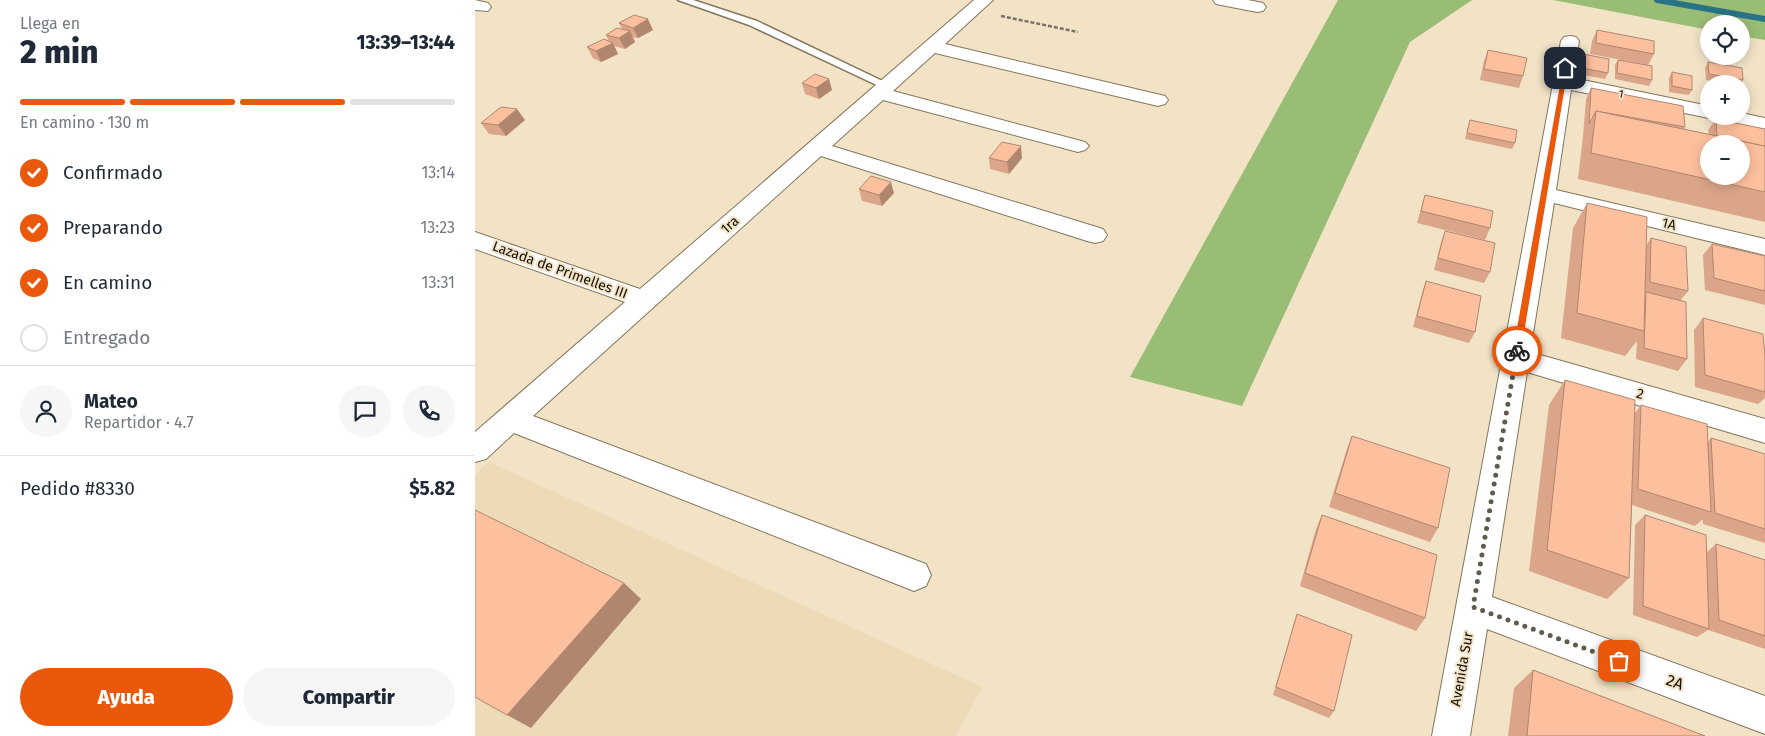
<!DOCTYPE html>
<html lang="es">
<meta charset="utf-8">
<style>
:root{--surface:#fff;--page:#f6f6f7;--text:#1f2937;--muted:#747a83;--line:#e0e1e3;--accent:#ea580c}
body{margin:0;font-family:"Fira Sans",sans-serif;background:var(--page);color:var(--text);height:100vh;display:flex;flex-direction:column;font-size:19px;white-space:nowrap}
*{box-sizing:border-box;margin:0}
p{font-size:16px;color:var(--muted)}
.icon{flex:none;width:28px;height:28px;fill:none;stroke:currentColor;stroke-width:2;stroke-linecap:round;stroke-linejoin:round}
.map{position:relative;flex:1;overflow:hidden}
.details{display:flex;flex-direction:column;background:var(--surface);width:475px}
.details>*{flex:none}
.fabs{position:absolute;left:1225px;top:15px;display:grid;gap:10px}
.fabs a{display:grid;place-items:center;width:50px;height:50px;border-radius:50%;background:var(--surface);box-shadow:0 2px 12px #0003;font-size:25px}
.pin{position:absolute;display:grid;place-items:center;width:42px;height:42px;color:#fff;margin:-21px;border-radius:10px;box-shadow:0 2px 8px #0006}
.courier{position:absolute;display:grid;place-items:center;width:50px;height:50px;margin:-25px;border:4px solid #ea580c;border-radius:50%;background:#fff;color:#222;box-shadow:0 1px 6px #0007}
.headline em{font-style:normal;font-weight:800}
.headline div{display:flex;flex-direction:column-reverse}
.headline{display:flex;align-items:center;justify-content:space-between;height:85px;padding:0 20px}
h1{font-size:32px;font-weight:800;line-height:38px}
.bar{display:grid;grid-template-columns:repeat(4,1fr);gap:8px 5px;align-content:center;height:60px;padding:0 20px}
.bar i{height:6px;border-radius:4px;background:var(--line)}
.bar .selected{background:var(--accent)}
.bar p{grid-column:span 4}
.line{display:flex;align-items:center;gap:12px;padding:0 20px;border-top:1px solid var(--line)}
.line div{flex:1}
.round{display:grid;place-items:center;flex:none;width:52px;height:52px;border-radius:26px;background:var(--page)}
ol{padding:0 20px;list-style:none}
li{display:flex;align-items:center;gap:15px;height:55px}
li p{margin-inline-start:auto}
li .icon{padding:5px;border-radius:50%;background:var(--accent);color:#fff;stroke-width:4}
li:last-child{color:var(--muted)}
li i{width:28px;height:28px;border:2px solid var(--line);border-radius:50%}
.button{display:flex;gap:10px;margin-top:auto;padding:10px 20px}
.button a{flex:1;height:58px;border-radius:30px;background:var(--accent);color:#fff;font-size:20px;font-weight:800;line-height:58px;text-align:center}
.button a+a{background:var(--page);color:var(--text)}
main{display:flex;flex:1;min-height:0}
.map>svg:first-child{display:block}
.built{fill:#eddab7}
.forest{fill:#9abd76}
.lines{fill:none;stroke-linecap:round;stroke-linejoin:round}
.stream{stroke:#297386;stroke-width:6}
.lane-casing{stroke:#83765c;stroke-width:3}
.street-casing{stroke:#83765c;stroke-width:2}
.path{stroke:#7b725f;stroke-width:2.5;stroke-dasharray:4 2;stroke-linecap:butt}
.lane{fill:#fff;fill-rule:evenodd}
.street{fill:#fff;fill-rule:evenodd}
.wall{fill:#daa588}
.shaded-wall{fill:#b1866f}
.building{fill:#fdc09e;stroke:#b1866f;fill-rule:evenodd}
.route{fill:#ea580c}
.done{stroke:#625a4a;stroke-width:5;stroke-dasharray:0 9}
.labels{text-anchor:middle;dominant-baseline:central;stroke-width:4;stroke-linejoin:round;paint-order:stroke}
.far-street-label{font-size:11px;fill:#151006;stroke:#f2e3c7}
.street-label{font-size:14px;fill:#151006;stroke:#f2e3c7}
.near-street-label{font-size:16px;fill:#151006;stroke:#f2e3c7}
</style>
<main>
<section class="details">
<div class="headline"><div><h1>2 min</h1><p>Llega en</p></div><em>13:39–13:44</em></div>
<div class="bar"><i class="selected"></i><i class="selected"></i><i class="selected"></i><i></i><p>En camino · 130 m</p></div>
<ol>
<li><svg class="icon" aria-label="check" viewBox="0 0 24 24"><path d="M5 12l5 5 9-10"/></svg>Confirmado<p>13:14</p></li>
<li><svg class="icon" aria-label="check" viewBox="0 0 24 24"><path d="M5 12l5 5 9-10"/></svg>Preparando<p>13:23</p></li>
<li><svg class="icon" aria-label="check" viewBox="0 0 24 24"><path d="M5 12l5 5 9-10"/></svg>En camino<p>13:31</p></li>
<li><i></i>Entregado</li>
</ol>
<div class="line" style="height:90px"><a class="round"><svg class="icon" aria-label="person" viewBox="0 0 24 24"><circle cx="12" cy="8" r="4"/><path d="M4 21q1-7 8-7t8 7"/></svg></a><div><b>Mateo</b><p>Repartidor · 4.7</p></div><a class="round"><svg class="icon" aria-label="chat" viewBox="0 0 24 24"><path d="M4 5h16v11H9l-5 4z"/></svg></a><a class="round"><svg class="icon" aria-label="phone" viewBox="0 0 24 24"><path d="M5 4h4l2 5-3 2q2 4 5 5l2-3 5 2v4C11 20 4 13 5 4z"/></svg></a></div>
<div class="line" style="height:65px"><div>Pedido #8330</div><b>$5.82</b></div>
<div class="button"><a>Ayuda</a><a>Compartir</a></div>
</section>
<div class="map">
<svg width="1290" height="736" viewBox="0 0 1290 736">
<rect width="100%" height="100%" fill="#f2e3c7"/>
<polygon class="built" points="14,462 507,687 481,736 0,736 0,475"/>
<g class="forest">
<polygon points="863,0 997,0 935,42 767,406 655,377"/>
<polygon points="1078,0 1290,0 1290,40 1266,36 1266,24 1234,24 1234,30"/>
</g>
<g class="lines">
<polyline class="stream" points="1182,0 1290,19"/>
<g class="lane-casing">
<polygon id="lane" points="203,0 218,0 282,21 418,86 416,88 408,88 274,25"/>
</g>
<g class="street-casing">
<g id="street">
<polygon points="0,0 13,3 16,7 13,11 0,10"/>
<polygon points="499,0 518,0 470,44 690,96 693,100 690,104 683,106 460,53 418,91 610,142 614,146 610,150 603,152 408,100 357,146 628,229 632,235 628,241 620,243 612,241 346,156 58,416 451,564 456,575 451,586 439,591 39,433 11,459 0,462 0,432 150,302 0,249 0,232 165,289"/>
<polygon points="738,0 773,0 788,3 791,7 788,11 782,12 741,4"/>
<polygon points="1095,36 1101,37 1104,41 1098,78 1234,106 1234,116 1241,116 1234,118 1096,90 1081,190 1290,239 1290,255 1079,203 1055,352 1290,419 1290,443 1052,372 1017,597 1290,696 1290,734 1012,629 995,736 957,736 1086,41 1089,37"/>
<polygon points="1266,113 1290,118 1290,130 1246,120 1243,116 1266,116"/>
</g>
</g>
<polyline class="path" points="526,16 603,32"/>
<use href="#lane" class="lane"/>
<use href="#street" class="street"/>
</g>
<g class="wall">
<polygon points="144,23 178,30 163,38 157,37 160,42 150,49 139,46 143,54 126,62 118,58 112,47 134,42 131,35 147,29"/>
<polygon points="1122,30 1179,54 1173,65 1115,54 1117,41"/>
<polygon points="1013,50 1048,76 1044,88 1005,80 1009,61"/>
<polygon points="1108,54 1133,73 1130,79 1104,74 1106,60"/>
<polygon points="1143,60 1177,80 1174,86 1140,79 1140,65"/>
<polygon points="1233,62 1268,80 1266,84 1252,84 1231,80 1230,68"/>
<polygon points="1197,72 1217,90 1214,95 1194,92 1194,78"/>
<polygon points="354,79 357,90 344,99 330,94 327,83"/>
<polygon points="1116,88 1210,127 1209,129 1234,134 1233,130 1241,119 1290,129 1290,222 1103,179 1108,136 1111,99"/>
<polygon points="50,120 31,136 14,134 6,123"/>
<polygon points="995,120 1040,143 1037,149 990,139"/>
<polygon points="514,158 547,158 534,174 515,169"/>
<polygon points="384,189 419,193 407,206 387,201"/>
<polygon points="950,195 1015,228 1010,240 942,223"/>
<polygon points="1112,203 1171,246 1176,238 1213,291 1205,301 1212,359 1203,371 1161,359 1162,341 1150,356 1086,338 1098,228"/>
<polygon points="970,231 1015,272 1009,283 959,270 966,242"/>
<polygon points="1237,244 1290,256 1290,305 1230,290 1228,255"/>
<polygon points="951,281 1000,332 994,343 938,327 947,293"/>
<polygon points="1228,318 1290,356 1290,398 1283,404 1220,387 1219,330"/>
<polygon points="1090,380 1160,413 1166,405 1233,442 1236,438 1290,454 1290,543 1228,524 1228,519 1220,526 1157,505 1154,578 1132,599 1054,571 1074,405"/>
<polygon points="877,436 963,528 955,542 854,507 871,452"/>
<polygon points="847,515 950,618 941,631 825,586 841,529"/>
<polygon points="1170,515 1232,552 1241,544 1290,560 1290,649 1233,630 1222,637 1158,615 1160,525"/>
<polygon points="822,614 859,711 854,718 798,695 819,623"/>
<polygon points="1058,670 1230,736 1033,736 1039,688"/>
</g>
<g class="shaded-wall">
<polygon points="173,19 178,30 163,38 158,28"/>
<polygon points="155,31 160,42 150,49 144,38"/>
<polygon points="138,43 143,54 126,62 121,51"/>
<polygon points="354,79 357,90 344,99 341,88"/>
<polygon points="42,109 50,120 31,136 23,125"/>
<polygon points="546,146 547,158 534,174 532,162"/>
<polygon points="416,182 419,193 407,206 404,195"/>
<polygon points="149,583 166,599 56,728 32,715"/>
</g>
<g class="building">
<polygon points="159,15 173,19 158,28 144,23"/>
<polygon points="142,28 155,31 144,38 131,35"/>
<polygon points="1122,30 1179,41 1179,54 1121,43"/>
<polygon points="129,39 138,43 121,51 112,47"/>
<polygon points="1013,50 1052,58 1048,76 1009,69"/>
<polygon points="1108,54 1134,59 1133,73 1107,68"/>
<polygon points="1143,60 1177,66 1177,80 1142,73"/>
<polygon points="1233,62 1267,68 1268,80 1234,74"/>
<polygon points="1197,72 1217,76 1217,90 1197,86"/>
<polygon points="340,74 354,79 341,88 327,83"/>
<polygon points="1116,88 1208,106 1210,127 1121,111 1114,124"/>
<polygon points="26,107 42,109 23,125 6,123"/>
<path d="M1121,111L1290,146V192L1116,153ZM1234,144H1266V176H1234Z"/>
<polygon points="1241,119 1290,129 1290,146 1242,136"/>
<polygon points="995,120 1042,130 1040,143 992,133"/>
<polygon points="527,142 546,146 532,162 514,158"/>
<polygon points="396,176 416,182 404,195 384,189"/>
<polygon points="950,195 1018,211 1015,228 946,211"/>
<polygon points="1112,203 1172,217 1169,331 1102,313"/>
<polygon points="970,231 1020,243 1015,272 963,258"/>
<polygon points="1176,238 1211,247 1213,291 1175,282"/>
<polygon points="1237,244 1290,256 1290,291 1239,278"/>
<polygon points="951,281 1006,296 1000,332 942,316"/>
<polygon points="1171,292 1211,302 1212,359 1169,348"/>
<polygon points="1228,318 1288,334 1290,356 1290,392 1230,375"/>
<polygon points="1090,380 1160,400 1154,578 1072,550"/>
<polygon points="1166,405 1232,424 1236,512 1163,489"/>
<polygon points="877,436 975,468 963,528 860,493"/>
<polygon points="1236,438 1290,454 1290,529 1240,513"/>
<polygon points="0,510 149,583 32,715 0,697"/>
<polygon points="847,515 962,555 950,618 830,573"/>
<polygon points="1170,515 1231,535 1234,629 1168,606"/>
<polygon points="1241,544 1290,560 1290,636 1244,620"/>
<polygon points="822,614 877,635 859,711 801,687"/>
<polygon points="1058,670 1230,736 1052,736"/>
</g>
<polygon class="route" points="1090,66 1093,68 1046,351 1042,354 1038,351 1088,68"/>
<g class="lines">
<polyline class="done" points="1042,351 998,607 1144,661"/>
</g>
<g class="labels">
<g class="far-street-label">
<text transform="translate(1146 94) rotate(12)">1</text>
</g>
<g class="street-label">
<text transform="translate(1194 224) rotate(14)">1A</text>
<text transform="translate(255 225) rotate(-42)">1ra</text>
<text transform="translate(85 270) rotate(20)">Lazada de Primelles III</text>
<text transform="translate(1165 394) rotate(16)">2</text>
<text transform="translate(987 669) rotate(-80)">Avenida Sur</text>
</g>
<g class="near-street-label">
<text transform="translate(1200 682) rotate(20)">2A</text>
</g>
</g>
</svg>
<div class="fabs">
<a><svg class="icon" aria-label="locate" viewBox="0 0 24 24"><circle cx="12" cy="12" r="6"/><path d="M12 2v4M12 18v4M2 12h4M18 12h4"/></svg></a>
<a>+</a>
<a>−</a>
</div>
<div class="pin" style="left:1144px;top:661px;background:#ea580c"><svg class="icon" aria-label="bag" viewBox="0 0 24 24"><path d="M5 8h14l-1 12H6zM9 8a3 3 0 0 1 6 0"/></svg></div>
<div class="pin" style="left:1090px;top:68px;background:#1f2937"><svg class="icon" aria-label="home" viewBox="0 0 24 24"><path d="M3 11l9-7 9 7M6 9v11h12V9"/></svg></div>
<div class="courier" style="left:1042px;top:351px"><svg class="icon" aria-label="bike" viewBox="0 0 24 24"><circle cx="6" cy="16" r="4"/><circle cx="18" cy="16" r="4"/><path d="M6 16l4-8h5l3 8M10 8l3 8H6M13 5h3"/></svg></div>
</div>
</main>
